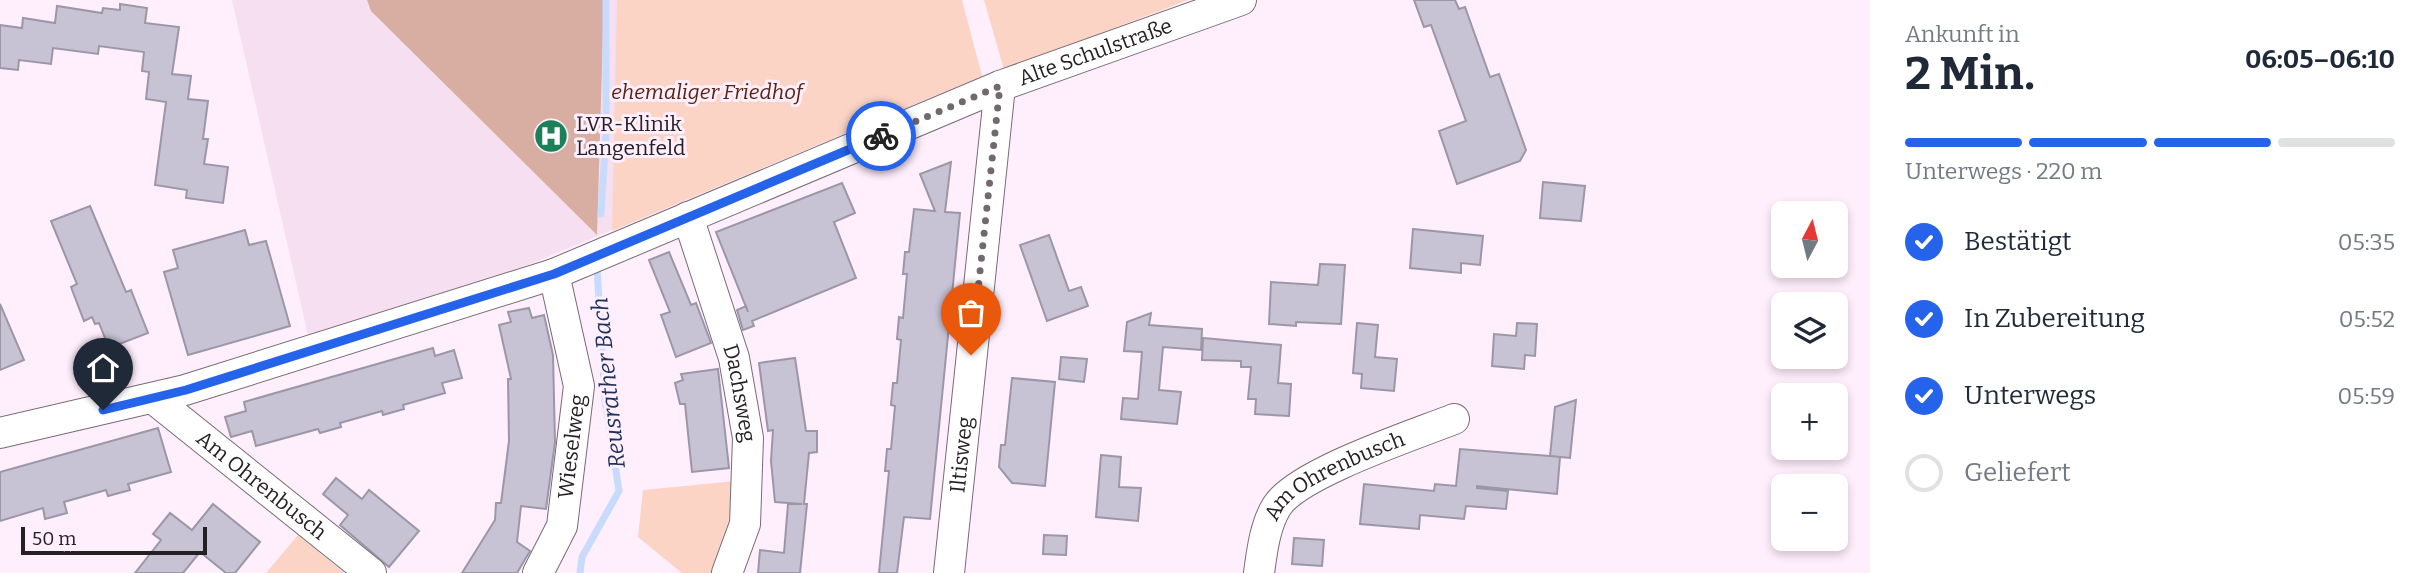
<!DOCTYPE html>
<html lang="de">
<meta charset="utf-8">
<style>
:root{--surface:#fff;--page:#f2f2f3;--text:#1f2937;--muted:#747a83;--line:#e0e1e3;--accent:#2563eb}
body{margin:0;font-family:Bitter,serif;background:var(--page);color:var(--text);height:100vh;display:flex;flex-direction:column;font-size:26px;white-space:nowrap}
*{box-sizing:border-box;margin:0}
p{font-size:23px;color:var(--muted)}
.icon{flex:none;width:38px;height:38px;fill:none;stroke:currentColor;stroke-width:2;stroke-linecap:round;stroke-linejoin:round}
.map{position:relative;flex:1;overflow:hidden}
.side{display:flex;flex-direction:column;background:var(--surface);width:560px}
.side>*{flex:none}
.needle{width:46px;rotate:7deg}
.controls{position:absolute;left:1771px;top:201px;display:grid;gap:14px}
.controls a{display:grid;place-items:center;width:77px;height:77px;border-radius:10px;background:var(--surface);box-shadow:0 4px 10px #0003;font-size:35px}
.scale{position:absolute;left:21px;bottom:18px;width:186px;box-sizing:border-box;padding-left:7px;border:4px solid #252024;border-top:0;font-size:19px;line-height:24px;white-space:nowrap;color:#252024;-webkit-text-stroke:5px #ffeefc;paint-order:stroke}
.pin{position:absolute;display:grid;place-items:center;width:60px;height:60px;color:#fff;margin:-72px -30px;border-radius:50% 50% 50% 0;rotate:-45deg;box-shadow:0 0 7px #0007}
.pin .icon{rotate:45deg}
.courier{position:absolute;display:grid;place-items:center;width:70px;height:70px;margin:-35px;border:5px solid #2563eb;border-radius:50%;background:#fff;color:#222;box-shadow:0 2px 9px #0007}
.overview em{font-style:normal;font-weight:700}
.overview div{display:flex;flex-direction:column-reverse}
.overview{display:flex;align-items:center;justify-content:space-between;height:119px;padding:0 35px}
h1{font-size:46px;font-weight:700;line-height:52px}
.bar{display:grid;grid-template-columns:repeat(4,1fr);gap:10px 7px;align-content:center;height:84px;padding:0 35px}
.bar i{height:9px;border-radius:5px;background:var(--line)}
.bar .active{background:var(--accent)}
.bar p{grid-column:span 4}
ol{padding:0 35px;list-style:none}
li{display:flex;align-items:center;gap:21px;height:77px}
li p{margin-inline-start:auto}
li .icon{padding:7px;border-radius:50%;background:var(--accent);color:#fff;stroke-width:4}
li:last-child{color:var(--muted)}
li i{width:38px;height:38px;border:4px solid var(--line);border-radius:50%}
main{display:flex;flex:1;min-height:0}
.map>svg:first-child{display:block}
.built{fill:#f5dff1}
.green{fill:#fcd4c6}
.forest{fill:#d7aea1}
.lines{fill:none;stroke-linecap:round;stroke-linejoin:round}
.stream{stroke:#c9dbfd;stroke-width:7}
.building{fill:#c7c2d4;stroke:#9b97a8;stroke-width:2}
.minor-casing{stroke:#796b76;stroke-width:32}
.minor{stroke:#fff;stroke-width:30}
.done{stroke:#716870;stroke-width:7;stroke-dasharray:0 12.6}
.route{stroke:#2563eb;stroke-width:9}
.labels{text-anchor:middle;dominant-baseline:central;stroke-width:6;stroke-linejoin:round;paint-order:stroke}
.street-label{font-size:21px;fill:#252024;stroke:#ffeefc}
.park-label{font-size:21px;font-style:italic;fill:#582412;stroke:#ffeefc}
.poi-label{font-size:21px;fill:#252024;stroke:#ffeefc;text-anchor:start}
.water-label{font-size:23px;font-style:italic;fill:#1d315d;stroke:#ffeefc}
</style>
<main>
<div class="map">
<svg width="1870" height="573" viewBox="0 0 1870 573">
<rect width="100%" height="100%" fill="#ffeefc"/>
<polygon class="built" points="232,0 960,0 982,76 518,269 309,340"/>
<g class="green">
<polygon points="617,0 962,0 982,76 612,231"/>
<polygon points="984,0 1188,0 1004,70"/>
<polygon points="736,481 728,541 717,573 682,573 638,537 643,490"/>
<polygon points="298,535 344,573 266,573"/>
</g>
<polygon class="forest" points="367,0 604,0 597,235 371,11"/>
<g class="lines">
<g class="stream">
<polyline points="601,214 606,133 606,0"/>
<polyline points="580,573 582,557 619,491 605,399 597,268"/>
</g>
</g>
<g class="building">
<polygon points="1414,0 1455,0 1459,9 1465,7 1490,77 1499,74 1526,150 1520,161 1457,184 1439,131 1466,121 1431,25 1424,27"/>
<polygon points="120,4 147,8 145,23 179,27 172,74 191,76 188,99 208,101 203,139 208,139 204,164 228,167 223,203 186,198 187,190 155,185 166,102 146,99 149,72 142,71 144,52 99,46 98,54 53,48 51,64 19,60 18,70 0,68 0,25 22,28 23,18 55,23 57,6 102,13 103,8 120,10"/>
<polygon points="951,162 945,212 960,213 930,519 904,517 897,573 879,573 889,471 885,471 887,449 891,449 895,406 891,405 893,383 897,383 901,340 897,339 899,317 903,318 907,274 903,274 905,252 909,252 914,209 935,211 920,174"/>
<polygon points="1543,182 1585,186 1581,221 1540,218"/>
<polygon points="842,183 855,213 834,222 856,278 752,321 754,326 743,330 737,310 746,306 748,312 716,232"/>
<polygon points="90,206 126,292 131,290 148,333 109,348 99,323 95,324 92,317 84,321 71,287 77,284 51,221"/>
<polygon points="1413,229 1483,236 1480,265 1461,263 1461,273 1410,268"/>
<polygon points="245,230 249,245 266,241 290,326 188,355 164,272 178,268 173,250"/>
<polygon points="1049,235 1069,291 1081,287 1088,306 1047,321 1020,245"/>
<polygon points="669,252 691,305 696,303 711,343 676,357 661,315 670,312 649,260"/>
<polygon points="1320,264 1345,265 1341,324 1296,322 1296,326 1269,324 1271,282 1318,285"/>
<polygon points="0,304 24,360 0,370"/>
<polygon points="529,308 532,318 544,315 553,355 555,442 546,509 521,506 517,542 530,551 517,573 462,573 495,520 496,503 501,503 509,441 508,379 511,379 499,325 511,322 508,312"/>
<polygon points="1151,313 1149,325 1202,329 1201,350 1163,347 1159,390 1181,392 1177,424 1121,419 1123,398 1138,399 1142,352 1124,351 1127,322"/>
<polygon points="1357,323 1378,325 1375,357 1397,359 1394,391 1361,388 1362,374 1353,373"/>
<polygon points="1517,323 1537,324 1535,356 1525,355 1524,369 1492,366 1494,334 1516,336"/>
<polygon points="1203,338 1281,345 1278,383 1291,384 1289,416 1255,414 1256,399 1248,399 1251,367 1241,367 1241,361 1202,360"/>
<polygon points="433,348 435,356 454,350 462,378 442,383 445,393 403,405 404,409 383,415 382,411 340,423 341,427 320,433 318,429 256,446 252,431 231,437 225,417 246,411 244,402"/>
<polygon points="1061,357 1087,359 1084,382 1059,379"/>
<polygon points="795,358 806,431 817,431 817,452 809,453 804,504 807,504 800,573 758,573 760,550 784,553 788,504 802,504 775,502 771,461 773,430 768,431 759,363"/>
<polygon points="718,369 729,468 692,472 685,404 680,404 675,383 683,380 681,374"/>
<polygon points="1012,378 1055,382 1045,486 1012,483 999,467 1001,445 1005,445"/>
<polygon points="1576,400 1570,458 1550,456 1560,457 1557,494 1477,486 1477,488 1508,491 1506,509 1466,506 1464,519 1420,515 1419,529 1360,524 1364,484 1434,491 1435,484 1456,486 1460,449 1550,456 1555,407"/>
<polygon points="158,428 171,472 128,484 130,490 108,496 106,490 64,502 67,513 45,519 43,508 0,521 0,472"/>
<polygon points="1101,455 1121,457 1119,487 1141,488 1138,521 1096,517"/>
<polygon points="336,478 362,499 369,490 419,531 389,567 340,525 348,515 323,494"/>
<polygon points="213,504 260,542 235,573 226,573 200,552 183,573 135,573 161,540 153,534 170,513 192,530"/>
<polygon points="1044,535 1067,536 1066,555 1043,554"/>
<polygon points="1294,538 1324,540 1322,566 1292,564"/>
</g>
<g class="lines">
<g class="minor-casing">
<g id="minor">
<path id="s1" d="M688,217L734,358L748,438L745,524L727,573"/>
<path id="s2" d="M154,399L371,573"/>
<path id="s3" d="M0,433L185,390L554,274L1000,86L1241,0"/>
<path id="s4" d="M538,573L562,526L579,386L554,274"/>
<path id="s5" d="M949,573L1000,86"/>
<path id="s6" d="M1259,573C1262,551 1265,525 1277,506C1298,473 1414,435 1454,419"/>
</g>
</g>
<use href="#minor" class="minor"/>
</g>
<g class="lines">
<polyline class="done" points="881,136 1000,86 971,355"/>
<polyline class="route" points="103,410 186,390 554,274 881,136"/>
</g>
<defs>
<g id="hospital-disc" transform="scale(1.75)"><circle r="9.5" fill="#1c8059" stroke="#ffeefc"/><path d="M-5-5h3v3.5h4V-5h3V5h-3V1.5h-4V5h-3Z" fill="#fff"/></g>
</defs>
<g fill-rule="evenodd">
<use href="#hospital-disc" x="551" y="136"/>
</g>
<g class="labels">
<g class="street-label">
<text stroke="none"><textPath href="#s3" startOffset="1162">Alte Schulstraße</textPath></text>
<text stroke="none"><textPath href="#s1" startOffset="184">Dachsweg</textPath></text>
<text stroke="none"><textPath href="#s4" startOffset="133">Wieselweg</textPath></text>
<text stroke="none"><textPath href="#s5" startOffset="119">Iltisweg</textPath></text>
<text stroke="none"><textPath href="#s6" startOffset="135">Am Ohrenbusch</textPath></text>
<text stroke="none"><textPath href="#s2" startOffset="138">Am Ohrenbusch</textPath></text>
</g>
<g class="park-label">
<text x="707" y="92">ehemaliger Friedhof</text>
</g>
<g class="poi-label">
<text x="576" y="124">LVR-Klinik<tspan x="576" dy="24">Langenfeld</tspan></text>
</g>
<g class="water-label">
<text transform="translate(608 383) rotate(-96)">Reusrather Bach</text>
</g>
</g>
</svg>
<div class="controls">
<a><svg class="needle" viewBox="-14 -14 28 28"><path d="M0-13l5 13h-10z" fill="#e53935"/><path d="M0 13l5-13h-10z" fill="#747a83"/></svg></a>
<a><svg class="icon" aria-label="layers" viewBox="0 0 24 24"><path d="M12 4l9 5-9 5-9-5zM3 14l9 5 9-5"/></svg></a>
<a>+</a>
<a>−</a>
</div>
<div class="scale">50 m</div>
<div class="pin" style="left:971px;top:355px;background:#ea580c"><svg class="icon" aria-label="bag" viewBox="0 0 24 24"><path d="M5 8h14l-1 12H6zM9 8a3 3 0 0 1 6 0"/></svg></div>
<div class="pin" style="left:103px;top:410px;background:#1f2937"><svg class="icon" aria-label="home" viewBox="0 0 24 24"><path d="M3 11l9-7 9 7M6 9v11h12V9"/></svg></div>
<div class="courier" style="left:881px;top:136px"><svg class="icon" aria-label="bike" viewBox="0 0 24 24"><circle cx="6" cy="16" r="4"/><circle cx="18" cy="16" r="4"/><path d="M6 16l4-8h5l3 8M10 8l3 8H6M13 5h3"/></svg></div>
</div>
<section class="side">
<div class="overview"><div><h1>2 Min.</h1><p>Ankunft in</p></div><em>06:05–06:10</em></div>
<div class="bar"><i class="active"></i><i class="active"></i><i class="active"></i><i></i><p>Unterwegs · 220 m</p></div>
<ol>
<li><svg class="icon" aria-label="check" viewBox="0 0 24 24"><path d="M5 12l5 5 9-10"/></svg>Bestätigt<p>05:35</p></li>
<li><svg class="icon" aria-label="check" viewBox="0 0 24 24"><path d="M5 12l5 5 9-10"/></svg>In Zubereitung<p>05:52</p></li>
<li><svg class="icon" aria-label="check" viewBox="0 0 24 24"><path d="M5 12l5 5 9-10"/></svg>Unterwegs<p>05:59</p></li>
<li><i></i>Geliefert</li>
</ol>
</section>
</main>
